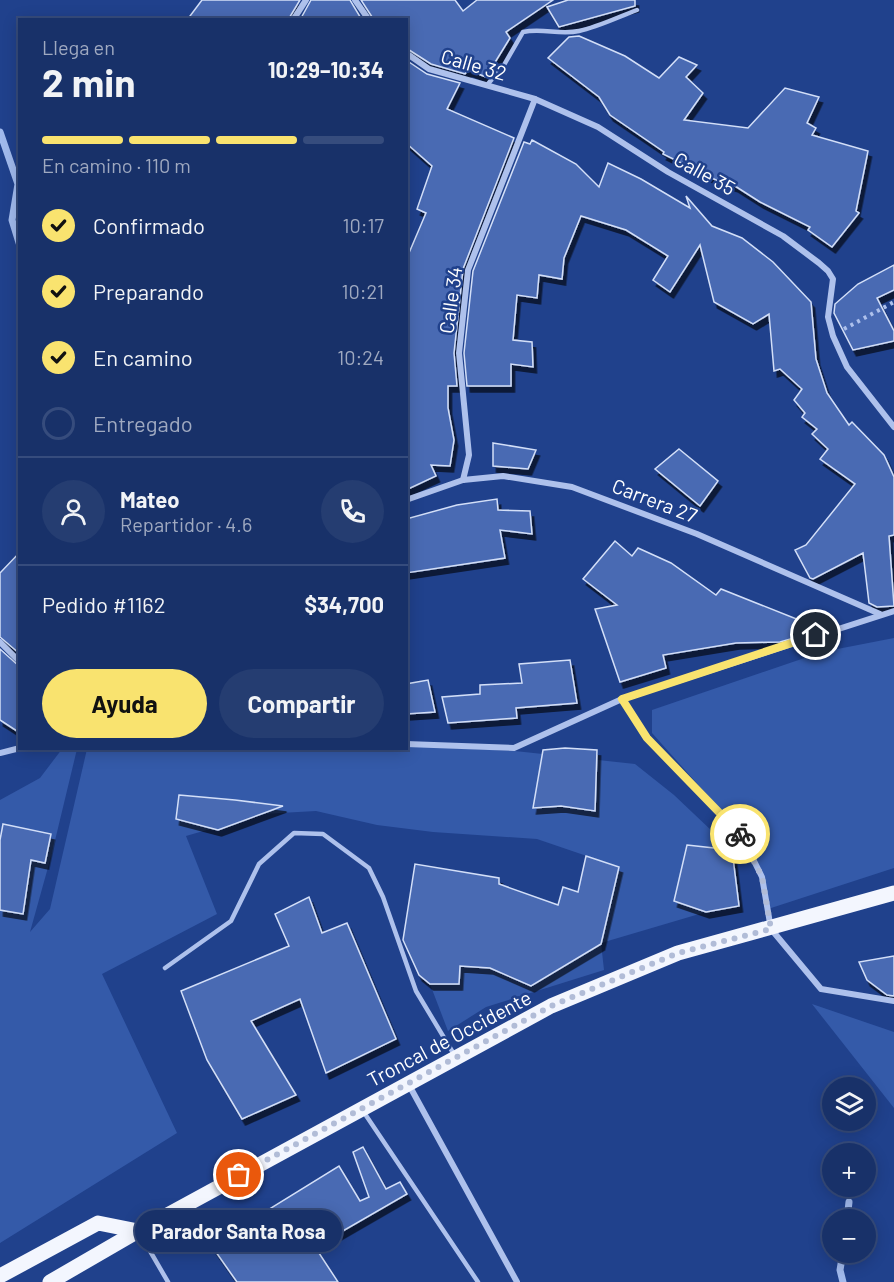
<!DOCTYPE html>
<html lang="es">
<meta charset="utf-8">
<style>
:root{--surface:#183169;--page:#253d71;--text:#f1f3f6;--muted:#9fa9c0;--line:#364c7d;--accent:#f9e36f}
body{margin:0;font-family:Barlow,sans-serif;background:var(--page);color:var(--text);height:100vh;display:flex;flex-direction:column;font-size:22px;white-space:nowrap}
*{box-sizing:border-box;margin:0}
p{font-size:20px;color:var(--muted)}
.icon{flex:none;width:33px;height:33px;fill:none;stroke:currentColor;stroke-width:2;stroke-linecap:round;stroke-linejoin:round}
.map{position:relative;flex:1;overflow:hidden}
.side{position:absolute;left:18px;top:18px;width:390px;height:732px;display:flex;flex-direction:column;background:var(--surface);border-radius:0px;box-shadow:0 3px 15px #0003,0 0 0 2px var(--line)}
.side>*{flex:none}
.buttons{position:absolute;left:822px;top:1077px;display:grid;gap:12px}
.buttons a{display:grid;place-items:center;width:54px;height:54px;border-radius:50%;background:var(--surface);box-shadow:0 3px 15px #0003,0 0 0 2px var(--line);font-size:30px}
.pin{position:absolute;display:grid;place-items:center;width:51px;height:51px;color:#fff;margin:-26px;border:3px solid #fff;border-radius:50%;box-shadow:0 2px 6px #0007}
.courier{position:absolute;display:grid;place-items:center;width:60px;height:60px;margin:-30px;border:4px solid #f9e36f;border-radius:50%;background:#fff;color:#222;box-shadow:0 2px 8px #0007}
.bubble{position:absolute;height:42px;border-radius:21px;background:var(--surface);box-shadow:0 3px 15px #0003,0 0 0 2px var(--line);font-size:20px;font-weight:700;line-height:42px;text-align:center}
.headline em{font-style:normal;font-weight:700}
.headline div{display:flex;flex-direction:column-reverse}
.headline{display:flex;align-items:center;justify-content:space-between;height:102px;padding:0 24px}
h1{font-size:39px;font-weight:700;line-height:45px}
.bar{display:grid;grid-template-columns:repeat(4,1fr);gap:9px 6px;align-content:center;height:72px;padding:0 24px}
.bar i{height:8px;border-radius:4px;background:var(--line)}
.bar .selected{background:var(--accent)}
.bar p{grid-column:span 4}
.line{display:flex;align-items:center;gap:15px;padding:0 24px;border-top:2px solid var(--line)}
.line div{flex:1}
.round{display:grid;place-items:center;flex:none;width:63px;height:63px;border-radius:32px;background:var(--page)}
ol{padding:0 24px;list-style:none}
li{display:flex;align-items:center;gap:18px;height:66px}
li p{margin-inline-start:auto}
li .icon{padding:6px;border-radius:50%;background:var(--accent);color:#111;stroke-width:4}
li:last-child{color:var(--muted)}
li i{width:33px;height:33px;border:3px solid var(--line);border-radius:50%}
.cta{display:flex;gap:12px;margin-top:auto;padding:12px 24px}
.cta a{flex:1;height:69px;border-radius:36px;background:var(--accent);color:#111;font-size:24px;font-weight:700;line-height:69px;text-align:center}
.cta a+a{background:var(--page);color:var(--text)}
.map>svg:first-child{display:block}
.green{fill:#345aa9}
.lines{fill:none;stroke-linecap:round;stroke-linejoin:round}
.stream{stroke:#a1baed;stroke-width:7}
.building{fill:#496ab3;stroke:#d3dff8;stroke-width:1.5;filter:url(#shadow)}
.path{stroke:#aec1ec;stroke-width:4;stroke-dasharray:3 4.5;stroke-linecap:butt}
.service{stroke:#aec1ec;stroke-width:4.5}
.minor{stroke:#aec1ec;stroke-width:6}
.primary{stroke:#f3f6fe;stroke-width:15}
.done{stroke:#b1bcd7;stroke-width:6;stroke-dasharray:0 10.8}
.route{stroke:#f9e36f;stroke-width:8}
.labels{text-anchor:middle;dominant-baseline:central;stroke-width:5;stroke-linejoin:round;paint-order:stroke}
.street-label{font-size:20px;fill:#fff;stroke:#20418c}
</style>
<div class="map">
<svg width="894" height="1282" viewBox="0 0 894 1282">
<defs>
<filter id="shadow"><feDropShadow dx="3.5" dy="6" stdDeviation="0" flood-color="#0009"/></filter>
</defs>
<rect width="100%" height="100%" fill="#20418c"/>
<g class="green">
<polygon points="894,638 894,868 768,909 763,877 743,835 652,733 652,710 822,652"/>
<polygon points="407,746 515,751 635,764 674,795 732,850 687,845 674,901 706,912 601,943 604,970 486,1007 448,1031 430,984 458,984 460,966 490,968 531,986 601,944 619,867 537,839 433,832 377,825 316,811 262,814 186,836 217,914 102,974 177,1133 0,1243 0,800 40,778 62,749 77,749 52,853 30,932 50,909 87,749 406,748"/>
<polygon points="812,1004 894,1032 894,1108"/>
</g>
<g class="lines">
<g class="stream">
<polyline points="0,132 18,184 12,220 20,246"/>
<polyline points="847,1220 849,1202"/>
<polyline points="843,1252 840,1270 843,1282"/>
</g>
</g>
<g class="building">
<polygon points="202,0 300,0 288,20 187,20"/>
<polygon points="311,0 350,0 362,20 300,20"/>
<polygon points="361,0 455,0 463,11 477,0 553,0 506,32 510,38 486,77 468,70 465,74 431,64 406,48 406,20 374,20"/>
<polygon points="568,0 635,0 635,6 559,27 547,7"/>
<polygon points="579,36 625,56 659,78 679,57 697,65 686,77 703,93 684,120 748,128 785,88 819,97 807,123 816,128 812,135 868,151 856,211 859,213 832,247 808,230 810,227 760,202 735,186 718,181 663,154 664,152 610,115 599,97 548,58 569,37"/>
<polygon points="406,60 427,74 460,83 447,109 514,138 463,269 454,353 457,386 448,386 448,408 454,440 450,466 431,465 436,476 406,490 406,260 426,213 417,209 432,166 406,143"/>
<polygon points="532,140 576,164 599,187 608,163 641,179 690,208 686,196 712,226 742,238 773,262 811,302 816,359 827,393 849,425 852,422 884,455 894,477 894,535 889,536 894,606 877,607 869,603 863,553 813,579 810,578 795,550 806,545 855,484 820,459 828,449 812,434 817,429 802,417 805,413 794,400 802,389 780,369 774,371 769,314 753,324 714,302 700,245 670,292 653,280 668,256 626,230 581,216 564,258 562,279 539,275 537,298 517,295 513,340 532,342 533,367 511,364 511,386 467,386 464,353 473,271 524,142 530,144"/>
<polygon points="894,265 894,290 877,298 894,331 894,341 853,350 834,313 835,304 858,284"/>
<polygon points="493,443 536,450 528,469 493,466"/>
<polygon points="679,449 718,481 700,506 655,469"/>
<polygon points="497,499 498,510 530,511 532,534 500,530 505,558 406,573 406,519 457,505"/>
<polygon points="615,541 632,556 638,548 671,563 716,595 721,589 799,620 794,638 780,642 736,643 663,655 666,668 620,682 595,609 617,605 583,579"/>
<polygon points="20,552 20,654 0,637 0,573"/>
<polygon points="0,649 20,667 20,733 0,720"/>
<polygon points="570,660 577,703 516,708 517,718 448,723 442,697 480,694 480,685 522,683 519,664"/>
<polygon points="428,680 435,712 406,714 406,684"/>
<polygon points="565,748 597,750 595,811 561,806 533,808 543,750"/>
<polygon points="179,795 235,800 283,806 218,830 176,819"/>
<polygon points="3,824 51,834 45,863 31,860 23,914 0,910 0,840"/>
<polygon points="687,845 732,850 739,906 706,912 674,901"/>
<polygon points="586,856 619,867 601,944 531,986 490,968 460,966 459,984 430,984 419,975 403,940 415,864 499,878 499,884 558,905 563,887 578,892"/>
<polygon points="309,897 322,933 347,923 396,1039 326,1073 300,999 251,1021 296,1095 242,1119 207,1060 181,991 289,946 275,914"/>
<polygon points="894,956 894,996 887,995 867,980 859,962"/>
<polygon points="363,1147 386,1189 400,1182 407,1194 315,1247 338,1282 237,1282 211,1245 339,1166 360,1201 369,1197 353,1152"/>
</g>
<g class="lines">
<polyline class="path" points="844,329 894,302"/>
<g class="service">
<path d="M487,85L504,65L523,32C542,28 560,35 579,31C598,27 618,17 637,10"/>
<polyline points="165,968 231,921 259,864 294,833 323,834 369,868 383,897 416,991 455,1056"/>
<polyline points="363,1111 478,1282"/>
<polyline points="139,1232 168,1282"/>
</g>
<g class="minor">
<polyline points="355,0 369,20"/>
<polyline points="293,20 306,0"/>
<polyline points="406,53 429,69 535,99 598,127 668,172 783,236 819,263 828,271 833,279 828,317 833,336 847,367 894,427"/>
<polyline points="463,480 469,455 459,353 468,270 535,99"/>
<polyline points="406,500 463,480 503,476 572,487 697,534 880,614"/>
<polyline points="0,642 20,662"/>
<polyline points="622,699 647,738 741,835 762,877 771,929 821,989 894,1001"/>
<polyline points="406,744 514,748 622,699 894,611"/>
<polyline points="0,753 20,748"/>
<polyline points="409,1085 517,1282"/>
</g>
<g class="primary">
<polyline points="0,1276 98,1223 138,1231"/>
<polyline points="50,1282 138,1231 551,1006 678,953 894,893"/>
</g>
</g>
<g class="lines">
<polyline class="done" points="239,1175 551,1006 678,953 771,929 762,877 740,834"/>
<polyline class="route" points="740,834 647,738 622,699 816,635"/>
</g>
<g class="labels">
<g class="street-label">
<text transform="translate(474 64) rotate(16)">Calle 32</text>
<text transform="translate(705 173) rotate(29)">Calle 35</text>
<text transform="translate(450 300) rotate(-82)">Calle 34</text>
<text transform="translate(655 500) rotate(21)">Carrera 27</text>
<text transform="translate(449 1038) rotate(-28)">Troncal de Occidente</text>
</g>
</g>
</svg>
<div class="buttons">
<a><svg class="icon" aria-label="layers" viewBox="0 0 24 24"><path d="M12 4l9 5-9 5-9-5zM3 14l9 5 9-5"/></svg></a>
<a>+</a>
<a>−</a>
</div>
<div class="pin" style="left:239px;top:1175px;background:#ea580c"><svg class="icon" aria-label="bag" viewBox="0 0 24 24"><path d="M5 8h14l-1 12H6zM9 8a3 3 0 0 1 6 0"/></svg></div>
<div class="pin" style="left:816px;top:635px;background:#1f2937"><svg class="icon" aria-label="home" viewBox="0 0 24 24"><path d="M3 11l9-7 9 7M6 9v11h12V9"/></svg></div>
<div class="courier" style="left:740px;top:834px"><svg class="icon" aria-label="bike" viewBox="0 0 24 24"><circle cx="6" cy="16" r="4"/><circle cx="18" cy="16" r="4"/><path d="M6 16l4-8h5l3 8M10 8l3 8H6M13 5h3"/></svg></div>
<div class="bubble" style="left:135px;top:1210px;width:207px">Parador Santa Rosa</div>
<section class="side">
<div class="headline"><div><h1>2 min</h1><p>Llega en</p></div><em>10:29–10:34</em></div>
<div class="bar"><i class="selected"></i><i class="selected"></i><i class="selected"></i><i></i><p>En camino · 110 m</p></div>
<ol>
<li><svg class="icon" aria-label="check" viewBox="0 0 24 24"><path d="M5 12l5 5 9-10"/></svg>Confirmado<p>10:17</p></li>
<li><svg class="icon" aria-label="check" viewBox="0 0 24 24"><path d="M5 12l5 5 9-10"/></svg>Preparando<p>10:21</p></li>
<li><svg class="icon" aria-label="check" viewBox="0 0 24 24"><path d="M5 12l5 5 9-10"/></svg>En camino<p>10:24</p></li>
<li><i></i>Entregado</li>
</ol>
<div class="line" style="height:108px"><a class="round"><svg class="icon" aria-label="person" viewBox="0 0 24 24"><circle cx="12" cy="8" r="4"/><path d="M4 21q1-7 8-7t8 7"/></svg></a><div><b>Mateo</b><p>Repartidor · 4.6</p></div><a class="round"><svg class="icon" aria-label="phone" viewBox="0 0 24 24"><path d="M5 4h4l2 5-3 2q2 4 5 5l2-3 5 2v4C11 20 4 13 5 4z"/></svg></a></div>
<div class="line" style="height:78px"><div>Pedido #1162</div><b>$34,700</b></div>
<div class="cta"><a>Ayuda</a><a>Compartir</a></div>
</section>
</div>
